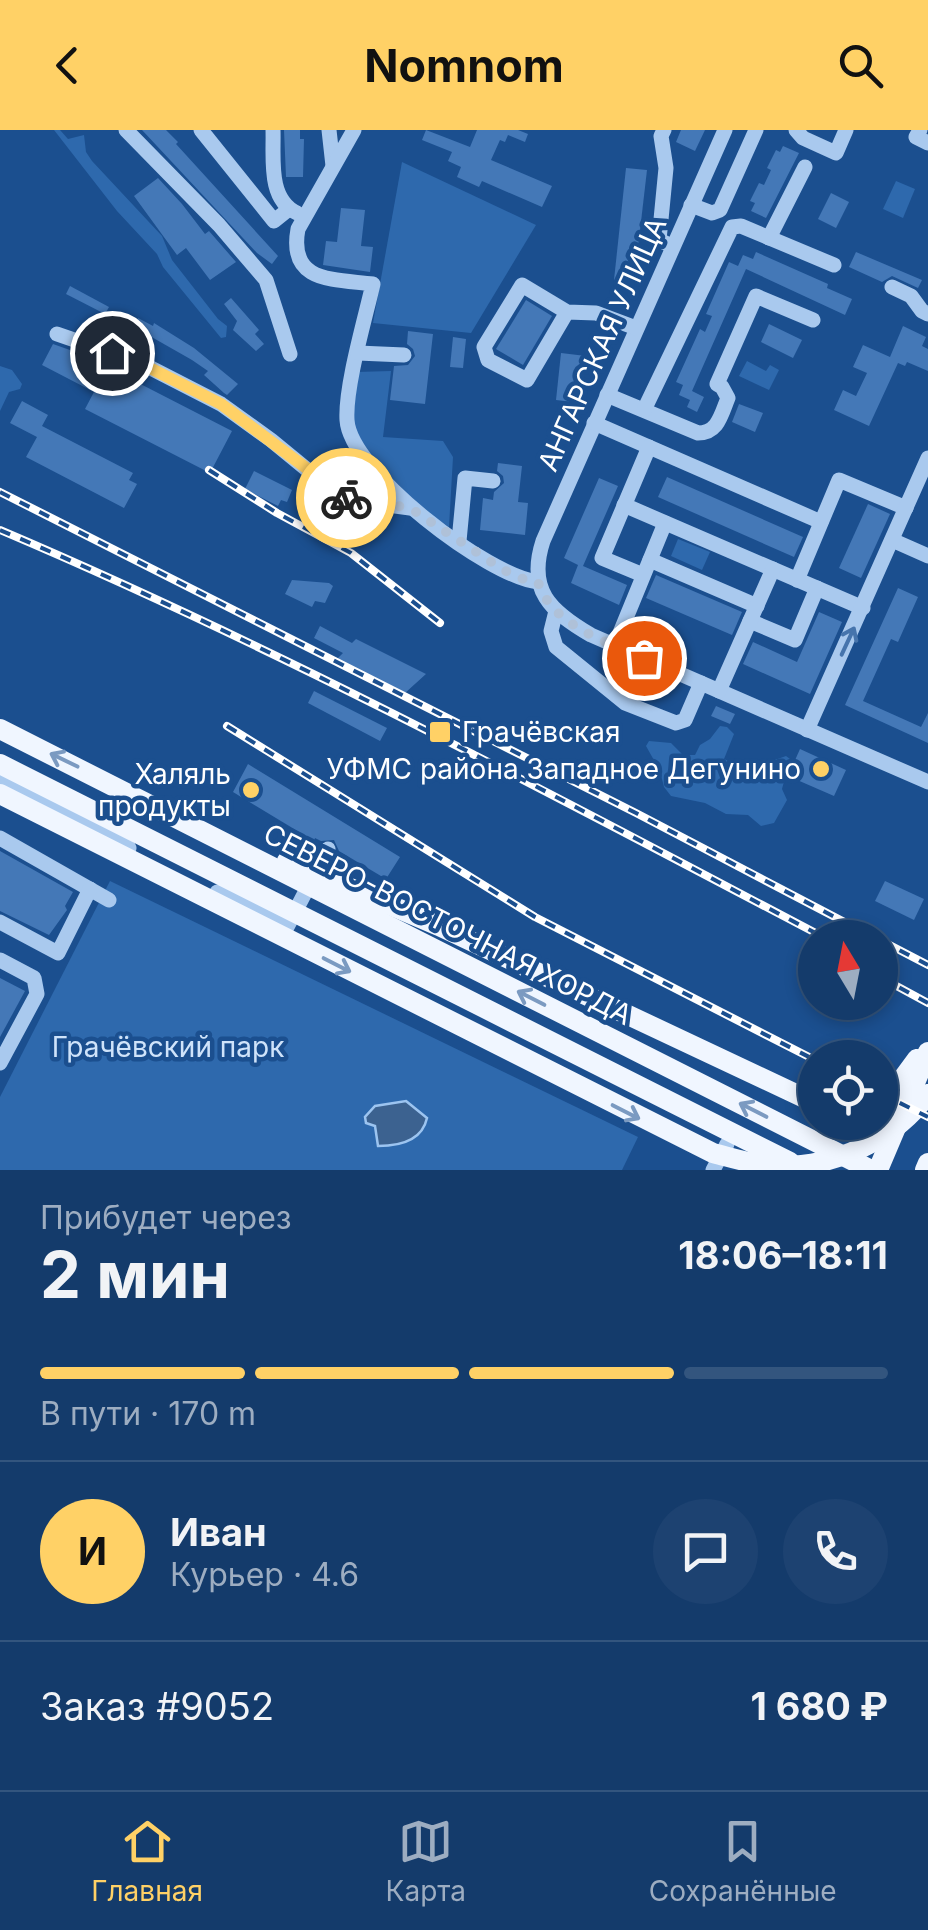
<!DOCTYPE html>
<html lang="ru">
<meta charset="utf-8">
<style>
:root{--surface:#143b6b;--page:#1d4271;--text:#f1f3f6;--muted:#9dadc1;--line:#33557e;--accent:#ffd166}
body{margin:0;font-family:Inter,sans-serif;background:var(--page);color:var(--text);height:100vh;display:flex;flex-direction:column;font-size:38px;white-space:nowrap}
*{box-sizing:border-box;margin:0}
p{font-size:32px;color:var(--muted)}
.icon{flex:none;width:55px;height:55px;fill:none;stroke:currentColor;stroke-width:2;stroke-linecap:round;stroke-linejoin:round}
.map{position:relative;height:1040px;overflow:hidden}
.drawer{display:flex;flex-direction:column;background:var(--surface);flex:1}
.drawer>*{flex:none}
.needle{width:65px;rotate:350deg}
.fabs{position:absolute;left:798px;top:790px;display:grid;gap:20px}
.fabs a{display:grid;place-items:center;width:100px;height:100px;border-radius:50%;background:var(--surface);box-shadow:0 5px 15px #0003,0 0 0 2px var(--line);font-size:50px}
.pin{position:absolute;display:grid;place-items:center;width:85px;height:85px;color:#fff;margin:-42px;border:5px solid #fff;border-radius:50%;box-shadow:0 2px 10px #0007}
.courier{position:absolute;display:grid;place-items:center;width:100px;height:100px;margin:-50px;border:8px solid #ffd166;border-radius:50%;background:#fff;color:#222;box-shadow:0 2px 12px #0007}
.headline em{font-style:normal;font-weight:700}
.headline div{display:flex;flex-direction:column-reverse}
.headline{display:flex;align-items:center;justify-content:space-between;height:170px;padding:0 40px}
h1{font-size:65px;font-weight:700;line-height:75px}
.bar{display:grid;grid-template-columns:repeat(4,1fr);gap:15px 10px;align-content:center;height:120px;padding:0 40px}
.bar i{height:12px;border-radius:8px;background:var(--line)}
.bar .active{background:var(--accent)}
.bar p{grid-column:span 4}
.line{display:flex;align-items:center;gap:25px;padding:0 40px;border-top:2px solid var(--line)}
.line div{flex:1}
.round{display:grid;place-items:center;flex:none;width:105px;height:105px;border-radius:52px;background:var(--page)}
header{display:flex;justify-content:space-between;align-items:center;height:130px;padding:0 40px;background:var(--accent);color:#111;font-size:45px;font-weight:700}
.tab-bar{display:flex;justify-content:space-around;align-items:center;height:140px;border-top:2px solid var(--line);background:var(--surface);font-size:28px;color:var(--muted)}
.tab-bar a{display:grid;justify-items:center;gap:5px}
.tab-bar .active{color:var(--accent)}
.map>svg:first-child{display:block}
.green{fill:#2e69ad}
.water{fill:#3c6290;stroke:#9cc4f0;stroke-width:2.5}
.building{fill:#4478b7}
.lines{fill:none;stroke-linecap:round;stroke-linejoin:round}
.minor{stroke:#a9c9ee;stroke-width:15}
.major{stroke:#f0f6ff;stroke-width:20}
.rail-casing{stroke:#fff;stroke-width:8}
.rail{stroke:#1b4f8f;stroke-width:4;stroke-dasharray:11;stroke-linecap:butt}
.oneway{stroke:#4674ac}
.oneway2{stroke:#7b9ac1}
.done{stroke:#afc1d8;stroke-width:10;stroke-dasharray:0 18}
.route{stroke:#ffd166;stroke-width:12}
.poi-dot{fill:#ffd166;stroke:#1b4f8f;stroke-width:4}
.labels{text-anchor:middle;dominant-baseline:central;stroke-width:9;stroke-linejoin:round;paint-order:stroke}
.street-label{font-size:28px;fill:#fff;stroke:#1b4f8f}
.poi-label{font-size:28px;fill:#fff;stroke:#1b4f8f;text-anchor:end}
.park-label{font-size:28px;fill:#cfe3fa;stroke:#1b4f8f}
</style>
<header><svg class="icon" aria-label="back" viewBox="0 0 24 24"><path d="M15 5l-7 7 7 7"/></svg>Nomnom<svg class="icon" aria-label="search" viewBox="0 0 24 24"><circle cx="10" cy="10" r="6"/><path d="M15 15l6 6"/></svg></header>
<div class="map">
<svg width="928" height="1040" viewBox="0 0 928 1040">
<rect width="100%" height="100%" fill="#1b4f8f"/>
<g class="green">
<polygon points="54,0 60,0 68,9 84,5 86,22 92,31 162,106 172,130 218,189 227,196 226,207 221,208 163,137 157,124 117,81"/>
<polygon points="402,32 536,95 471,203 373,193"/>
<polygon points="896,51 915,59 903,88 883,79"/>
<polygon points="747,231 766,241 770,235 779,240 769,260 739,246"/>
<polygon points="0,236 12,240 22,254 20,259 9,262 0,281"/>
<polygon points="391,241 383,307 443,311 453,327 449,397 406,368 357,311 351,273 356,242"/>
<polygon points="678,409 710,422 702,440 671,426"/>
<polygon points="720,596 727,597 734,604 724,629 759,645 769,632 786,626 790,629 782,659 787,670 774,693 761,696 748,685 726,684 705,673 671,666 664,657 660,641 646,616 649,611 671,613 683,625 695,625 700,615 710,609"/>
<polygon points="110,751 638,1007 622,1040 0,1040 0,967"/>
</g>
<path class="water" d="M406,971L427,988C422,1011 399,1016 378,1016L375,996L366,993L365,987L375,976Z"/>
<g class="building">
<polygon points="142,0 166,0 178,12 176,14 278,126 272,134 257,123"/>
<polygon points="284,0 300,0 300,9 304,9 303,47 286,47"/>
<polygon points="426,0 470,17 477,0 518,0 528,4 525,12 508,5 505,12 500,10 491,30 552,56 542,77 482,51 479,57 457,47 461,37 448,31 452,22 422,10"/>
<polygon points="681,0 705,0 695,21 676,12"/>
<polygon points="783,16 799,23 766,88 751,81 755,73 750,71 759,53 764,55 771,40 767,38 776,20 780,22"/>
<polygon points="626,38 647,40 634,152 614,150"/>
<polygon points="158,48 182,74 205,104 209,101 236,132 210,150 186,118 177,125 134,66"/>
<polygon points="831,63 849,72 836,98 818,89"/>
<polygon points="341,78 365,80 361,116 373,117 370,142 323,135 326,111 337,112"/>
<polygon points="756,122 828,154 827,158 852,169 845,185 746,139 692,261 704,267 697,282 687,277 690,270 679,265 683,255 676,252 700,199 705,202 712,186 706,184 729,132 738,136 743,125 753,129"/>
<polygon points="856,122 922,150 918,158 892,146 882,152 849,137"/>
<polygon points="70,156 109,177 105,184 66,164"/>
<polygon points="231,168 259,200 255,204 264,214 256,221 233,200 237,191 224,174"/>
<polygon points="526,170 552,186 523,235 496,219"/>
<polygon points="115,181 136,192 138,188 153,196 154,193 194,218 238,254 227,265 224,263 204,245 208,241 192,230 134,197 131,203 109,192"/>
<polygon points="769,194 802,210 793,228 761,212"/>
<polygon points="903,196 926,207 922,216 928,219 928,241 907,232 905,236 898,233 869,296 834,280 843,260 856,266 867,243 853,237 863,215 890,227"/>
<polygon points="408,201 433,204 425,274 390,270 394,236 408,235 415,226 413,219 407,214"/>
<polygon points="453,207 466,209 463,238 450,237"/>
<polygon points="53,214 84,225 232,301 210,343 85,279 94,262 42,235"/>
<polygon points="561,223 586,226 581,273 556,270"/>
<polygon points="22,271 48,285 42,296 133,343 129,350 137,354 124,378 26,327 37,307 10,293"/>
<polygon points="739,274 763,283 755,302 732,292"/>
<polygon points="498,333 522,336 518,372 528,373 525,405 480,400 483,368 493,370 494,362 504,353 503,346 497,341"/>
<polygon points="254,341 292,360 287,372 281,370 278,376 245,359"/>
<polygon points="667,347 803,407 794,427 658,367"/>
<polygon points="599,348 618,356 583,436 627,455 619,475 571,453 578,435 564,428"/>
<polygon points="868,374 890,384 861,448 839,438"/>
<polygon points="656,445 742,482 732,505 646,468"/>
<polygon points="292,450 329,453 333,456 325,473 315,471 312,477 285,464"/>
<polygon points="898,458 918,467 898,512 891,509 863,571 921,597 928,583 928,613 845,575"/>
<polygon points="819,482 842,492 810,564 743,534 753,512 797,532"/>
<polygon points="320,496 352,513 356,509 426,544 405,563 337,529 343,523 314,508"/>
<polygon points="314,561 387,598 380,611 308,573"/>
<polygon points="716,576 735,584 730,594 711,586"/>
<polygon points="800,619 846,640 834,666 788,646"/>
<polygon points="248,634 400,727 386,749 339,721 334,710 321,711 315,708 314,711 233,662"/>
<polygon points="0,721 73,762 65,776 67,780 49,805 0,781"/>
<polygon points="885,751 924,769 914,790 875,771"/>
<polygon points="0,848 25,861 0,907"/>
</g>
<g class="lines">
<g class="minor">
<polyline points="126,0 219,95 266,150 290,224"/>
<polyline points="201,0 274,91 289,79"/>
<path d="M273,0C274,27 267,69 297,83"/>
<polyline points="329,0 333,36"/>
<path d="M354,0L298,99C288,153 333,149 373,154C365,189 345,257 347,290C350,342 489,447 538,452"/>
<polyline points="664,0 661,6 666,38 659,110 672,116"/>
<path d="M725,0L543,411C527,460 550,481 591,505L928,652"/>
<polyline points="796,0 803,8 836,23 846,0"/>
<polyline points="920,0 916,7 928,13"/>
<polyline points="691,75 712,83 720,80 756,0"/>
<polyline points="769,108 805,37"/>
<polyline points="892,157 911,166 922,181 928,184"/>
<polyline points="567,182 527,250 488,230 484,217 522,155 567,182 596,183 636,198"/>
<polyline points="57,204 141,233 221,274 271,310 332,360 350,370 410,378"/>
<polyline points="358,223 404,225"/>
<path d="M607,265L698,303C718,303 721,285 728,268L722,257L717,254L756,166L813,190"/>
<polyline points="644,280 732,97 741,96 834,135"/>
<polyline points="594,293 821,392"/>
<polyline points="624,375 863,478"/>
<polyline points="892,410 928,426"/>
<polyline points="459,411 465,348 493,351"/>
<polyline points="650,430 757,476"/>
<polyline points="643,445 602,428 649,317"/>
<polyline points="797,450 839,350 906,378"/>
<polyline points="556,481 551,501 556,517 625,573 676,593 685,590 701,553"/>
<polyline points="750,491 795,510 817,458"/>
<polyline points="615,515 665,393"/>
<polyline points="719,561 773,439"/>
<polyline points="807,600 928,328"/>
<polyline points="0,650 129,718"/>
<polyline points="0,708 109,770"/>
<polyline points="217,762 287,797 328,719"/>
<polyline points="0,792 58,823 90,759"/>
<polyline points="0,830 34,848 37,864 0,933"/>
<polyline points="713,1040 727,1014"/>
</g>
<g class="major">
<polyline points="0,599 871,1040"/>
<polyline points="0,634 790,1032"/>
<path d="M0,664L713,1023C733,1028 754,1035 775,1036C834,1038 893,1011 928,964"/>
<polyline points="287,731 439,796 815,973"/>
<polyline points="880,967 903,948 917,929"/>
<polyline points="878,1040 928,922"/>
<polyline points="925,1040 928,1033"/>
</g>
<g class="rail-casing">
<g id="rail">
<polyline points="209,340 277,383 351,423 440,493"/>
<polyline points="0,362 636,683 875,808"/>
<path d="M0,400C283,520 553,665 825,808"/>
<polyline points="227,596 535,787 815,930"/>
<polyline points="880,810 928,835"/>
<polyline points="880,847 928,873"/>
<polyline points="880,963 928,987"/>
</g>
</g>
<use href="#rail" class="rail"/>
</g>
<defs><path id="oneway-shaft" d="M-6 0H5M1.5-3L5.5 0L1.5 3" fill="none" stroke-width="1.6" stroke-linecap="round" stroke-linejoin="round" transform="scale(2.5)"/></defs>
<use class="oneway" href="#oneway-shaft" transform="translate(848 511) rotate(-65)"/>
<g class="oneway2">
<use href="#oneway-shaft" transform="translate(64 630) rotate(-154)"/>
<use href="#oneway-shaft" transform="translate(337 835) rotate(27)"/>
<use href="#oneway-shaft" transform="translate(531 868) rotate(-153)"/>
<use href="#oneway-shaft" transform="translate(753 980) rotate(-153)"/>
<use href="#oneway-shaft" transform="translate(626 982) rotate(27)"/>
</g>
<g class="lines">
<path class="done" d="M346,368L410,378L502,439L519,448L538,452C552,496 606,511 644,528"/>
<polyline class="route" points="112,223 140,233 221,274 346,368"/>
</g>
<g class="poi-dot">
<rect x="428" y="590" width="24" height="24" rx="5"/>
<circle cx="821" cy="639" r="10"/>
<circle cx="251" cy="660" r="10"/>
</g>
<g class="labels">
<g class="street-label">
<text transform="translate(602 214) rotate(-66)">АНГАРСКАЯ УЛИЦА</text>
<text transform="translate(448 794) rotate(27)">СЕВЕРО-ВОСТОЧНАЯ ХОРДА</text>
</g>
<g class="poi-label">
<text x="462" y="602" text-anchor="start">Грачёвская</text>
<text x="801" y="639">УФМС района Западное Дегунино</text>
<text x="231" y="644">Халяль<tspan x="231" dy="32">продукты</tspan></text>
</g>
<g class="park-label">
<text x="168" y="917">Грачёвский парк</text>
</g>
</g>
</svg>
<div class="fabs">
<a><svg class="needle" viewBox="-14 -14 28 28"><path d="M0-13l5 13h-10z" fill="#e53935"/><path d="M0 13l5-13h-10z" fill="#9dadc1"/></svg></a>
<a><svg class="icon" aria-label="locate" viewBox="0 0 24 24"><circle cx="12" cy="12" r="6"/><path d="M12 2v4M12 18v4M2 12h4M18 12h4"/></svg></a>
</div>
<div class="pin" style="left:644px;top:528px;background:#ea580c"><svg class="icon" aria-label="bag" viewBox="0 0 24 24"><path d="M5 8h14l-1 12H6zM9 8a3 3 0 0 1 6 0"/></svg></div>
<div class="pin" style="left:112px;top:223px;background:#1f2937"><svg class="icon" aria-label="home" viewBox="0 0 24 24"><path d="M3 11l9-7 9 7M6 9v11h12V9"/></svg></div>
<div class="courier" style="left:346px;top:368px"><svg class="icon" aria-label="bike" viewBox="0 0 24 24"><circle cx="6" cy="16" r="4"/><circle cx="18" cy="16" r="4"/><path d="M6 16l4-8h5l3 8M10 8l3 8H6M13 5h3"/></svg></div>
</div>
<section class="drawer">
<div class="headline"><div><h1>2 мин</h1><p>Прибудет через</p></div><em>18:06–18:11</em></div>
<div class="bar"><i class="active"></i><i class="active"></i><i class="active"></i><i></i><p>В пути · 170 m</p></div>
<div class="line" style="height:180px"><b class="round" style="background:var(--accent);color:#111">И</b><div><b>Иван</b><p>Курьер · 4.6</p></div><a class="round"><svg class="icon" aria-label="chat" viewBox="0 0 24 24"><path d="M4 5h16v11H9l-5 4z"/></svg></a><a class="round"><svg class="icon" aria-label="phone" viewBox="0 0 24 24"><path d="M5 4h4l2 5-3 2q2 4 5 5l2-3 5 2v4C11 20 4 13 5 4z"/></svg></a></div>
<div class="line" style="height:130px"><div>Заказ #9052</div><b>1 680 ₽</b></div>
</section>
<nav class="tab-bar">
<a class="active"><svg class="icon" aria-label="home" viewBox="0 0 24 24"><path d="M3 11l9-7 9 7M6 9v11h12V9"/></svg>Главная</a>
<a><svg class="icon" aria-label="map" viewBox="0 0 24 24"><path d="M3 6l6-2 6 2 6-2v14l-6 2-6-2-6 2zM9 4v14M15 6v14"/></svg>Карта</a>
<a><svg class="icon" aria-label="saved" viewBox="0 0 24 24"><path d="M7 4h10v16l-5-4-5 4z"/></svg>Сохранённые</a>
</nav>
